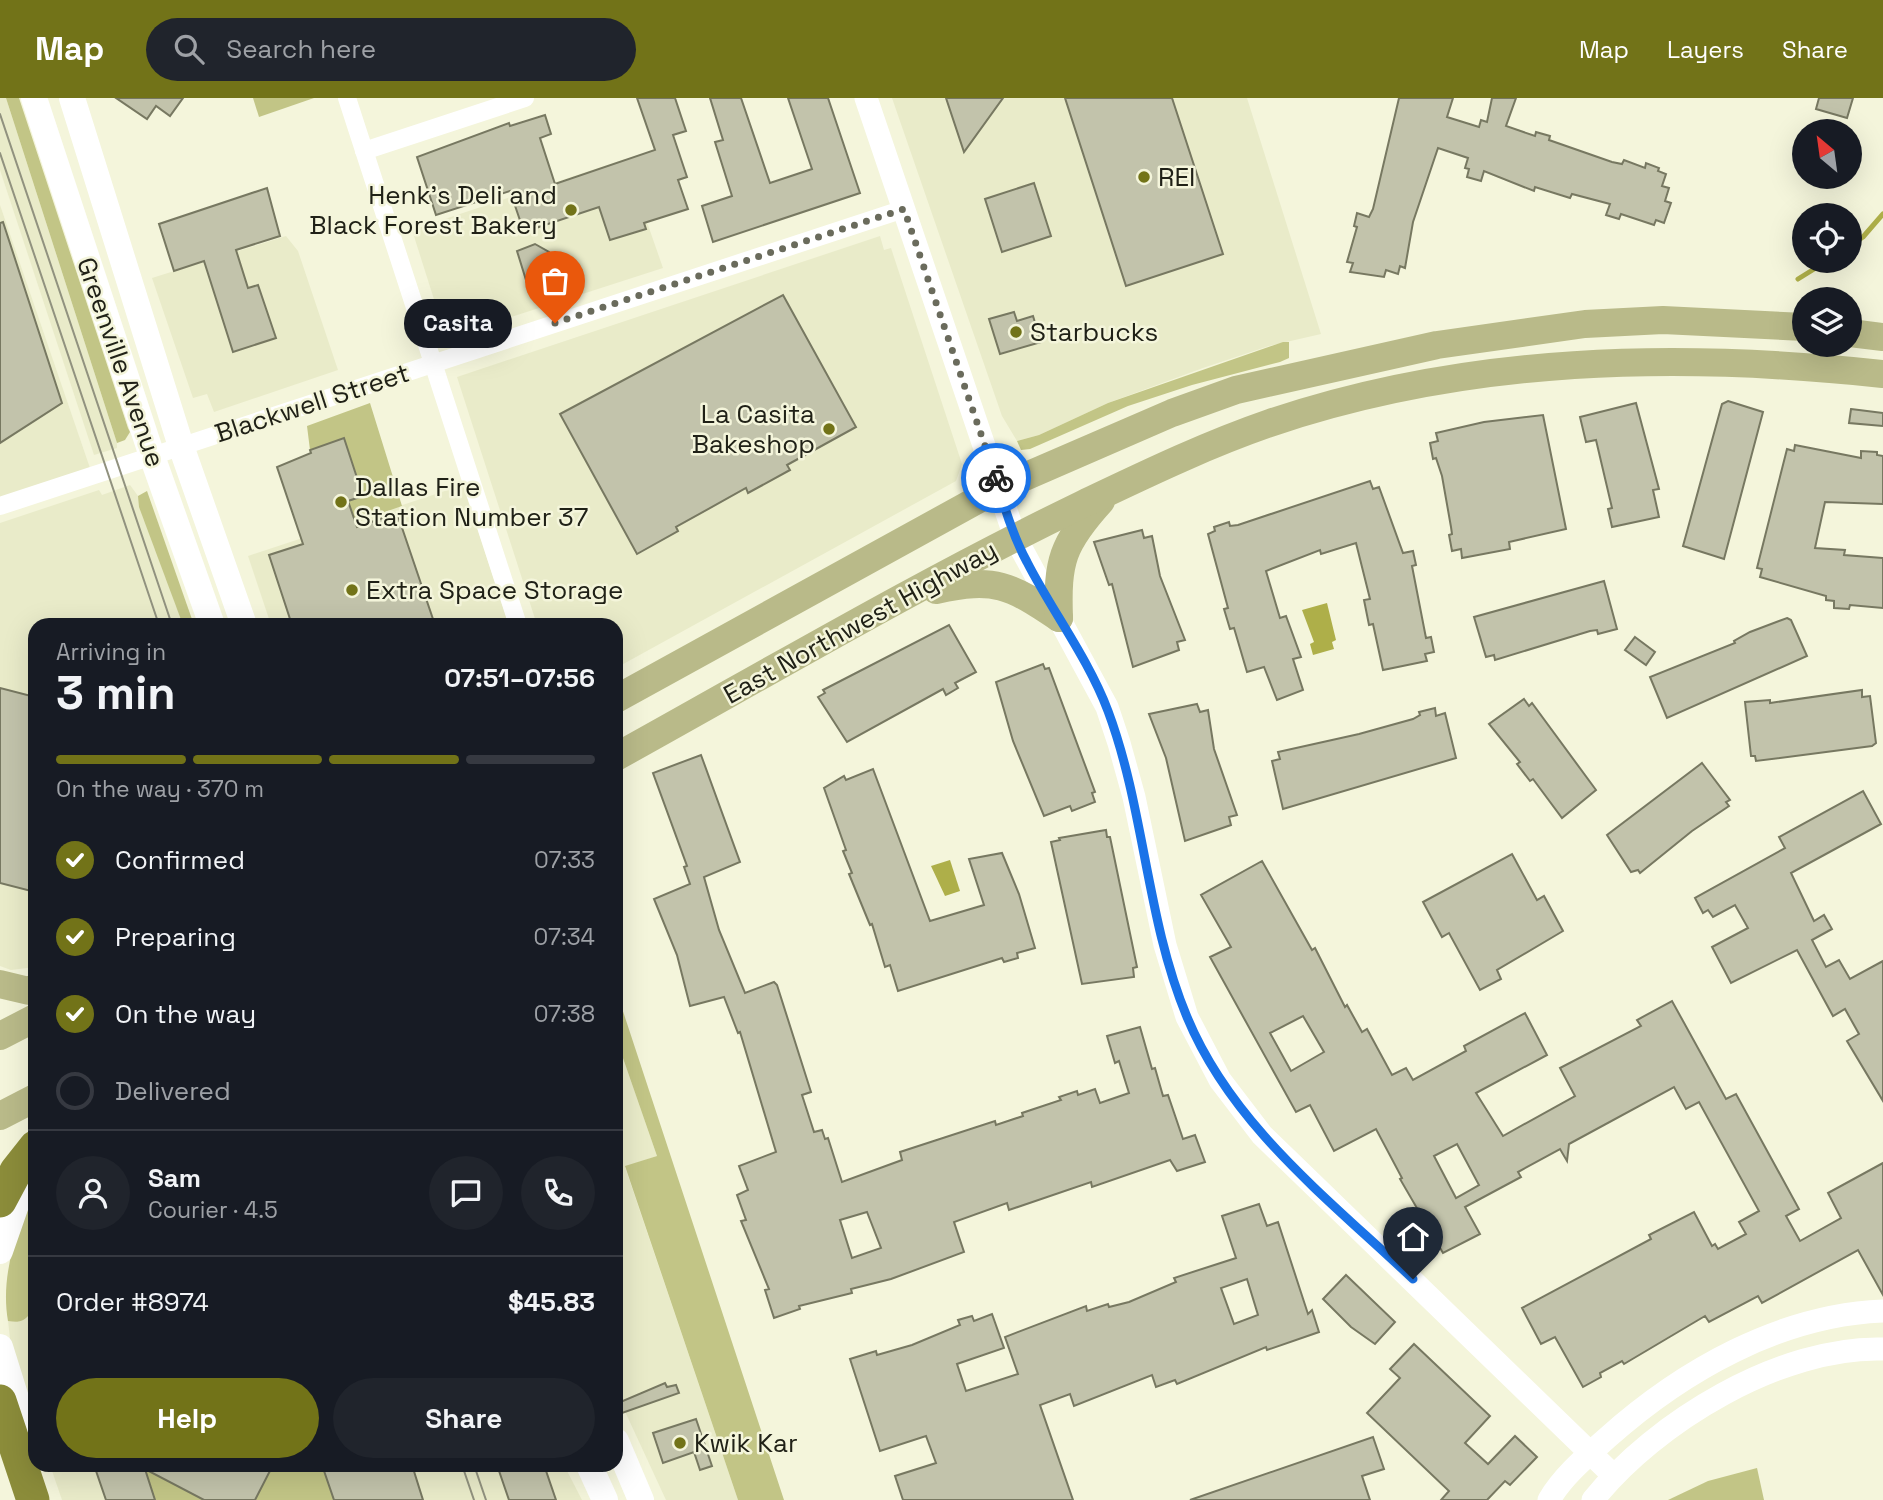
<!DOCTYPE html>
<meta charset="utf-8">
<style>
:root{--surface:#171b24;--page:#20242c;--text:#f1f3f6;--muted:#9ea1a6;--line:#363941;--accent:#727318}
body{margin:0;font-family:"Space Grotesk",sans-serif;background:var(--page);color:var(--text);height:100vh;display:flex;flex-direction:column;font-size:26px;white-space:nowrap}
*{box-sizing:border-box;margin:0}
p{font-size:23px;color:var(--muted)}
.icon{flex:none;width:38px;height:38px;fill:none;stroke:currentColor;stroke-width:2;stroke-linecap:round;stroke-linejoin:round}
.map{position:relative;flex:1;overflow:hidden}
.details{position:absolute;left:28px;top:520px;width:595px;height:854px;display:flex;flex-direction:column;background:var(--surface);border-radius:21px;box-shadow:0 7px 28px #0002}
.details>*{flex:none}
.needle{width:46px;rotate:331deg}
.fabs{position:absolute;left:1792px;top:21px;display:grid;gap:14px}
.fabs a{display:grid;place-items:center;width:70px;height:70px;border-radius:50%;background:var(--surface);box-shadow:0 7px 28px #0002;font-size:35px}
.pin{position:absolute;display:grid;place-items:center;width:60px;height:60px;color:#fff;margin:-72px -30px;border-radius:50% 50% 50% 0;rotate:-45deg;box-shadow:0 0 7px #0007}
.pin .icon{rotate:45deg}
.courier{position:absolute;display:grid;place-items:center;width:70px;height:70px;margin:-35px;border:5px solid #1a73e8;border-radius:50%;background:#fff;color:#222;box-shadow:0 2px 9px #0007}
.bubble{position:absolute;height:49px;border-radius:24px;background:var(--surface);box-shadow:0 7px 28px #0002;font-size:23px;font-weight:600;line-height:49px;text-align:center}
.summary em{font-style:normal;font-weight:600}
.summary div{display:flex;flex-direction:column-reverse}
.summary{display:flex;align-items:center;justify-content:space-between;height:119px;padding:0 28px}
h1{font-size:46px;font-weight:600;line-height:52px}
.bar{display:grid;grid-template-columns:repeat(4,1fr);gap:10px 7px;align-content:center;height:84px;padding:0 28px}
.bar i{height:9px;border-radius:5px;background:var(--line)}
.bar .selected{background:var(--accent)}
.bar p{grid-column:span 4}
.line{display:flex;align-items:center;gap:18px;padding:0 28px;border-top:2px solid var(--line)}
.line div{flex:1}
.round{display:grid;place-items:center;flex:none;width:74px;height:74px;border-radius:37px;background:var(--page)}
ol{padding:0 28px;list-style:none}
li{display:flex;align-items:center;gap:21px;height:77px}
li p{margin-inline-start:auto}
li .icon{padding:7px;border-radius:50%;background:var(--accent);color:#fff;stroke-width:4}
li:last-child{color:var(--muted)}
li i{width:38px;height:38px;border:4px solid var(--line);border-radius:50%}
.action{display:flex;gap:14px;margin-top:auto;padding:14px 28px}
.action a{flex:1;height:80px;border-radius:42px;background:var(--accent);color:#fff;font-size:28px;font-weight:600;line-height:80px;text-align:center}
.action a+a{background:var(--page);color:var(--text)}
header{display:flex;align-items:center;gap:42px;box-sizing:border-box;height:98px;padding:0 35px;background:var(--accent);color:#fff}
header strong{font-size:33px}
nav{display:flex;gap:38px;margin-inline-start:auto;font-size:24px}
.search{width:490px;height:63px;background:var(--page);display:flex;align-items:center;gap:18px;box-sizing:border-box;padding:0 24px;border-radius:38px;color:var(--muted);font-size:26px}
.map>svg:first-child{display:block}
.built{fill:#e9ebc9}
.green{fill:#c2c586}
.water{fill:#aeaf49}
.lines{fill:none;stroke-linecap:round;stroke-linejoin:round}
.stream{stroke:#aeaf49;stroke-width:5}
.building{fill:#c2c3ab;stroke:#777861;stroke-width:2;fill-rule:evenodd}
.minor{stroke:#fff;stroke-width:18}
.tertiary{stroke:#fff;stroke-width:23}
.secondary{stroke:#fff;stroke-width:26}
.primary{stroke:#b9ba89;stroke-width:28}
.motorway{stroke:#8b8c3a;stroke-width:33}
.tram{stroke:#91927f;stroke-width:2}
.done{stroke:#6a6b5c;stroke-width:7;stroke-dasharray:0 12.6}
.route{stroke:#1a73e8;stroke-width:9}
.poi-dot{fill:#727318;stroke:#f4f5db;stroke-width:2.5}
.labels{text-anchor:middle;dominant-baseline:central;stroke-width:5;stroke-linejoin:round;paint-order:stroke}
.poi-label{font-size:26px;fill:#202117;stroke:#f4f5db;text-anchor:start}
.street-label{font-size:26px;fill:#202117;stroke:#f4f5db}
</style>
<header>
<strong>Map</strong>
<div class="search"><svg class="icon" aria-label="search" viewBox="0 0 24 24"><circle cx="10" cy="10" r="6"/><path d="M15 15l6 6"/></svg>Search here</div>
<nav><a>Map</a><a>Layers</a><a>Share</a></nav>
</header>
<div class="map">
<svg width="1883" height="1402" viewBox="0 0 1883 1402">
<rect width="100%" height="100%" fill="#f4f5db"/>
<g class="built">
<polygon points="0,0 6,0 117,345 117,350 94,357 0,72"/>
<polygon points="892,0 1247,0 1321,236 1269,248 1203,270 1108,305 1039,337 1017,343 1002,318"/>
<polygon points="625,61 663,170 452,238 445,236 412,132"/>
<polygon points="0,107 91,373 0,400"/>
<polygon points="286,138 298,153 338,272 214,314 207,296 193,300 152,180"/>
<polygon points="880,138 884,152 891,150 962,366 956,383 616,570 616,527 537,527 457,279"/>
<polygon points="130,387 138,398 183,527 35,527 35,869 11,872 0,868 0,425 99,392 102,397"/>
<polygon points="463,387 509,527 271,527 248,458"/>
<polygon points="616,940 657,1058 625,1069 738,1402 666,1402 616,1294"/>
<polygon points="35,1202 35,1326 13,1266 8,1223 19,1224"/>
<polygon points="50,1367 564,1367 582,1402 62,1402"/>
</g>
<g class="green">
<polygon points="6,0 19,0 128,330 130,334 125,342 117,345"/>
<polygon points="253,0 314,0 259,19"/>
<polygon points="1283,244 1289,244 1289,260 1280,264 1192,287 1128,308 1030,351 1021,352 1017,343 1039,337 1108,305"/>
<polygon points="370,305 402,408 339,430 348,403 362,398 344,340 310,352 307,328"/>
<polygon points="147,393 194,527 183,527 139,409 138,398"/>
<polygon points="616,892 784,1402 738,1402 625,1068 657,1058 616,940"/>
<path d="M35,1091C35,1114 41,1203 28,1218C22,1225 16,1224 8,1223C0,1177 17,1132 35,1091Z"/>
<polygon points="144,1367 322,1367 334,1402 155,1402"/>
<polygon points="1757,1370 1764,1402 1668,1402 1708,1383"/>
</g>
<g class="water">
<polygon points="1327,505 1336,542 1332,544 1334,551 1313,557 1310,546 1314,544 1302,512"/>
<polygon points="950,762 960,793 945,798 931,768"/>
</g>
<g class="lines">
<g class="stream">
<polyline points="1850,148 1863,139 1883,116"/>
<polyline points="1798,181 1827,163"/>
</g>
</g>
<g class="building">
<polygon points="116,0 183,0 170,18 156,8 147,21"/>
<polygon points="637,0 675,0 686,33 673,37 687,79 678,82 688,111 644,125 646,131 610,142 599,109 524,134 510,93 436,117 417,59 509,25 510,28 545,17 551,36 540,40 555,86 655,52"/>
<polygon points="710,0 741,0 770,85 812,71 788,0 828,0 860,95 713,144 702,108 732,98 715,44 723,42"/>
<polygon points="946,0 1003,0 964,54"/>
<polygon points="1065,0 1172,0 1223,156 1126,188"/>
<polygon points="1399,0 1453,0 1447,19 1479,29 1481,22 1487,24 1492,0 1516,0 1506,28 1535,38 1536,34 1550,38 1549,42 1612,64 1622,66 1624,62 1645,70 1646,65 1659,70 1658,73 1666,76 1662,88 1669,90 1665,103 1671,105 1664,125 1656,122 1654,127 1621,116 1619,121 1606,117 1610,106 1572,96 1570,100 1535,89 1534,93 1484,73 1481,83 1467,79 1469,71 1465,70 1468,60 1438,50 1413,124 1405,170 1400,168 1398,176 1386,172 1384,179 1350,174 1353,165 1347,164 1357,129 1354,128 1357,115 1369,119 1373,111"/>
<polygon points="1819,0 1853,0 1847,20 1816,11"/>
<polygon points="1034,85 1051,138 1002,154 985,101"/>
<polygon points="267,90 280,138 236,152 248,190 258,187 276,240 233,254 204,163 174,173 159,126"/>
<polygon points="3,124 62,305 0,345 0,125"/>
<polygon points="535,146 549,154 559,185 530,195 517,153"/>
<polygon points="783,197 856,329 787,367 790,372 748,395 746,390 676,429 678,433 637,456 560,316"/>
<polygon points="1014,214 1017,223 1033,218 1041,244 1000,256 989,221"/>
<polygon points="1728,303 1763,314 1724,461 1683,448 1722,306"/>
<polygon points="1636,305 1659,391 1653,392 1659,419 1612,429 1608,411 1612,410 1596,342 1586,344 1580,319"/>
<polygon points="1851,311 1883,315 1883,328 1849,325"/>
<polygon points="1543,317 1566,431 1509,444 1510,451 1462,460 1461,451 1452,453 1449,437 1452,436 1451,429 1442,378 1436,360 1433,361 1430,345 1438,343 1436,335 1484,324"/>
<polygon points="344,340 363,398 348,403 357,429 397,415 435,527 292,527 269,457 303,446 277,369 311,355 310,352"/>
<polygon points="1795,347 1861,360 1861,353 1877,354 1877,357 1883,358 1883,406 1825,404 1815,450 1845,452 1844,457 1883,460 1883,510 1850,507 1849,511 1834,510 1834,503 1826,502 1826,498 1760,479 1762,471 1757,470 1787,351 1794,353"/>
<polygon points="1370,383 1373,391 1379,389 1403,455 1413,453 1416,467 1412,468 1426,540 1431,539 1434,554 1425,556 1427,563 1383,572 1373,526 1369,527 1364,502 1370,501 1356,445 1321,456 1320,452 1266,473 1280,520 1286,518 1301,559 1293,561 1303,592 1277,602 1264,569 1247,574 1234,530 1230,531 1224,511 1228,510 1208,436 1215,433 1214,429 1229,424 1230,428 1238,427"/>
<polygon points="1142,432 1144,440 1152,438 1160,478 1185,542 1177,544 1179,552 1133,569 1112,486 1109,487 1094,444"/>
<polygon points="1604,483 1617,531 1598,536 1597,532 1590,533 1495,562 1494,557 1486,559 1474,519"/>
<polygon points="1787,520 1791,522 1807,558 1667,620 1650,579 1735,545 1734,543 1750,534"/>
<polygon points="949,527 976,574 955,585 958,590 946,597 943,591 847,644 818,599 825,595 823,592"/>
<polygon points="1635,539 1655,554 1646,567 1625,552"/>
<polygon points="1043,566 1045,571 1049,570 1095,694 1092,695 1095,704 1072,713 1070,708 1044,718 1013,643 996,584"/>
<polygon points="0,590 35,599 35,794 0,785"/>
<polygon points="1862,592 1862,599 1870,598 1876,645 1872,648 1756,663 1755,658 1751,658 1745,604 1770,602 1770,605"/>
<polygon points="1524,601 1529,608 1532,605 1596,692 1562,720 1533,681 1530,683 1517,666 1520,664 1489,626"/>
<polygon points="1197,606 1200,614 1208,612 1214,651 1237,717 1229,719 1231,727 1185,743 1166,660 1149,616"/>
<polygon points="1435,610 1436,618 1445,615 1456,660 1283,711 1272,663 1280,661 1278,654 1359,636 1413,621 1420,617 1419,614"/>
<path d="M701,657L740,764L704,779L719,832L745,895L774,884L777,887L811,994L802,997L814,1034L822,1032L825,1041L828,1040L842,1084L902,1062L900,1054L995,1023L996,1027L1023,1018L1022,1015L1061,1002L1059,999L1077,993L1078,997L1095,991L1100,1005L1129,995L1119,963L1115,965L1107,938L1140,929L1152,971L1155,970L1163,998L1168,997L1183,1041L1195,1037L1205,1064L1177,1073L1170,1062L1092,1089L1091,1084L1009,1112L1007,1105L954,1124L964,1154L891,1181L851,1191L852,1195L799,1208L800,1211L774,1220L765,1192L769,1191L741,1123L746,1122L737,1097L748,1092L739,1068L776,1054L740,934L738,935L724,899L690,908L677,857L654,801L690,786L684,769L687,768L653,675ZM867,1114L881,1150L852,1160L840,1122Z"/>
<polygon points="1702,665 1730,702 1726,704 1729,708 1692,733 1640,775 1638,772 1631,774 1607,737"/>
<polygon points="873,671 930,823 984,807 969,761 1002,755 1019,796 1035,850 1017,855 1018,860 1004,864 1002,860 898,893 890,867 885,869 872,826 870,827 849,776 852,775 843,753 846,752 824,690 844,678 846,682"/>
<polygon points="1863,693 1881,726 1791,775 1814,823 1824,817 1832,831 1812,842 1826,869 1839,862 1850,881 1883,863 1883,1003 1847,943 1859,936 1845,911 1833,918 1797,852 1731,885 1712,849 1748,830 1735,807 1713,819 1708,812 1703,815 1695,800 1785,750 1779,739"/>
<polygon points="1106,732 1107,739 1110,739 1137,869 1133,870 1134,879 1082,886 1051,744 1060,742 1059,740"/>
<polygon points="1512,756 1537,802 1544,798 1563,833 1497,872 1501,881 1480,892 1449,835 1442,839 1423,804"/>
<path d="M1262,763L1312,852L1315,850L1345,909L1347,907L1362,934L1367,931L1392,977L1406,970L1413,982L1466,953L1464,948L1525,915L1547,957L1476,995L1503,1038L1575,998L1560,970L1641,928L1637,922L1672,903L1726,1001L1736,996L1799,1111L1786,1118L1800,1143L1841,1120L1828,1095L1883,1065V1197L1858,1152L1762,1205L1758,1198L1709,1224L1705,1218L1624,1266L1622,1263L1600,1275L1601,1279L1583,1289L1555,1239L1541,1246L1522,1210L1651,1141L1649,1137L1694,1114L1712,1148L1715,1146L1718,1151L1746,1136L1739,1124L1759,1113L1699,1004L1686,1011L1674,989L1569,1046L1567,1063L1560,1051L1518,1074L1521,1079L1465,1109L1480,1136L1443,1155L1400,1081L1402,1080L1376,1031L1334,1053L1310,1007L1296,1014L1210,859L1231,849L1201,797ZM1303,918L1324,954L1291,973L1270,935ZM1457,1046L1479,1087L1456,1100L1434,1058Z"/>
<path d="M1259,1106L1267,1128L1278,1124L1308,1216L1312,1212L1319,1234L1267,1252L1266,1249L1177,1286L1175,1282L1156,1289L1152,1277L1074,1308L1070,1296L1040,1307L1073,1402H903L895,1378L936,1365L926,1338L880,1353L850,1261L876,1253L877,1257L912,1247L960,1227L958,1222L972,1218L974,1223L992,1216L1004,1250L957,1266L966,1293L1018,1276L1005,1239L1086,1208L1087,1213L1108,1206L1109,1209L1129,1204L1176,1184L1174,1180L1236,1160L1222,1118ZM1247,1181L1258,1217L1234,1226L1221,1190Z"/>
<polygon points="1346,1177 1395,1224 1375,1246 1351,1229 1323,1201"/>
<polygon points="1414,1246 1490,1318 1465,1345 1488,1366 1515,1338 1537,1359 1510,1387 1505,1383 1487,1402 1441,1402 1449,1393 1367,1315 1400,1280 1390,1271"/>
<polygon points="665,1285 667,1289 676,1287 679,1295 622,1315 618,1305"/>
<polygon points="696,1321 712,1368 700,1372 694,1354 663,1365 653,1335"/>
<polygon points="1373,1339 1384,1371 1362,1378 1370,1402 1190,1402"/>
<polygon points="94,1367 273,1367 255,1402 204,1402 145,1371 155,1402 106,1402"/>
<polygon points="322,1367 412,1367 423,1402 334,1402"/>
<polygon points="497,1367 544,1367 556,1402 509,1402"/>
</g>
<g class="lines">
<g class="minor">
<polyline points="347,0 518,527"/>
<polyline points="364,53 525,0"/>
<polyline points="0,408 904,111"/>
</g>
<g class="tertiary">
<polyline points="866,0 1015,439 1107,609 1119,645 1134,699 1165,847 1187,919 1220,982 1262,1037 1613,1377"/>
<path d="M1549,1402C1563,1378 1587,1358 1607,1340C1682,1273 1780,1217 1883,1213"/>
<path d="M1593,1402C1655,1324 1781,1248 1883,1251"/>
</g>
<g class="secondary">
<polyline points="34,0 152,358 212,527"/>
<polyline points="72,0 181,348 244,527"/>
<polyline points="0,1153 16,1107 35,1074"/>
<polyline points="0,1249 25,1329"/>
<polyline points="616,1343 641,1402"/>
<polyline points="589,1367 605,1402"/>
</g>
<g class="primary">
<polyline points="1850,235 1883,239"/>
<path d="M936,492C995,479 1010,487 1059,520"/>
<path d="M1059,520C1057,463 1062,446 1101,403"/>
<polyline points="616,601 999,390 1172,315 1236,292 1437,247 1585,226 1663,222 1804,229"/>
<path d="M616,659C771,573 924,483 1083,406C1144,377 1206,347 1270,325C1468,258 1678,254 1883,276"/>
<polyline points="0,886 29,893 35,890"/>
<polyline points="0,938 35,920"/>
<polyline points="0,1018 35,1000"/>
</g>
<g class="motorway">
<polyline points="0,1103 16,1073 35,1049"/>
<polyline points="0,1303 33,1402"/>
</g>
<g class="tram">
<polyline points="0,16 172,527"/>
<polyline points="0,55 159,527"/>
<polyline points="462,1367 474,1402"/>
<polyline points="474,1367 486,1402"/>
</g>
</g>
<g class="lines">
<polyline class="done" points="555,225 904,111 996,380"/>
<path class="route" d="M996,380C1004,408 1013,438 1027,464C1052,513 1088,560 1108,613C1145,712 1146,821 1187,919C1232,1028 1330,1102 1413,1181"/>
</g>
<g class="poi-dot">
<circle cx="1144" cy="79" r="7"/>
<circle cx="571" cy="112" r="7"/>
<circle cx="1016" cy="234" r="7"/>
<circle cx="829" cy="331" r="7"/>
<circle cx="341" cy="404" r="7"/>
<circle cx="352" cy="492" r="7"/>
<circle cx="680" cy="1345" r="7"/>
</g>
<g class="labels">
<g class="poi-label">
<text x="1158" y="79">REI</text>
<text x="557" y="97" text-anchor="end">Henk's Deli and<tspan x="557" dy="30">Black Forest Bakery</tspan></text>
<text x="1030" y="234">Starbucks</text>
<text x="815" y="316" text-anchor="end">La Casita<tspan x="815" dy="30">Bakeshop</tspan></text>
<text x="355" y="389">Dallas Fire<tspan x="355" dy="30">Station Number 37</tspan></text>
<text x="366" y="492">Extra Space Storage</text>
<text x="694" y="1345">Kwik Kar</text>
</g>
<g class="street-label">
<text transform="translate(121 264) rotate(71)">Greenville Avenue</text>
<text transform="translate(312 305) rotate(-18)">Blackwell Street</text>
<text transform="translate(860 524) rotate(-29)">East Northwest Highway</text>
</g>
</g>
</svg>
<div class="fabs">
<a><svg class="needle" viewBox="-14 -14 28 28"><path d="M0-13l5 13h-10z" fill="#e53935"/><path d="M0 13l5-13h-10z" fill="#9ea1a6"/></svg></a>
<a><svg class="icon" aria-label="locate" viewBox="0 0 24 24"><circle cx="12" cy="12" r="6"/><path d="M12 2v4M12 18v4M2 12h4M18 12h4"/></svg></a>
<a><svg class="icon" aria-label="layers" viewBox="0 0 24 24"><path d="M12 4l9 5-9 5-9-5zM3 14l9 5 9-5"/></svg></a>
</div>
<div class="pin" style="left:555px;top:225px;background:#ea580c"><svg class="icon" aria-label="bag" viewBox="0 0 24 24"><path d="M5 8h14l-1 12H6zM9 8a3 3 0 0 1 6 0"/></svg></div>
<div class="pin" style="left:1413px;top:1181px;background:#1f2937"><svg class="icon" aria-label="home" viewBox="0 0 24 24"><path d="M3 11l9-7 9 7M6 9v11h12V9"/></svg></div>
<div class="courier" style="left:996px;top:380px"><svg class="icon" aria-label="bike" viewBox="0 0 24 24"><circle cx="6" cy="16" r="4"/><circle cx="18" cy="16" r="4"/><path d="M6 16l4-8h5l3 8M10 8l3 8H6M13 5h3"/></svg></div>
<div class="bubble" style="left:404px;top:201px;width:108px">Casita</div>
<section class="details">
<div class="summary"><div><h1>3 min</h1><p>Arriving in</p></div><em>07:51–07:56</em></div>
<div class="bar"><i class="selected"></i><i class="selected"></i><i class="selected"></i><i></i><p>On the way · 370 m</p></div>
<ol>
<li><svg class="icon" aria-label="check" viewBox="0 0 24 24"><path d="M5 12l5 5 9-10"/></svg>Confirmed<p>07:33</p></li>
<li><svg class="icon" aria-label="check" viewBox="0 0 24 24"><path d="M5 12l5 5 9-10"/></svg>Preparing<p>07:34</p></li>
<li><svg class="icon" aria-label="check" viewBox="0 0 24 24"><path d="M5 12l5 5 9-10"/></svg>On the way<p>07:38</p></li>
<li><i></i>Delivered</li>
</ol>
<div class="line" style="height:126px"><a class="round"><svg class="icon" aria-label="person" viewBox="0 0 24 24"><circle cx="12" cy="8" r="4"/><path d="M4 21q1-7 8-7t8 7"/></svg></a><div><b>Sam</b><p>Courier · 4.5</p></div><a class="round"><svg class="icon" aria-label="chat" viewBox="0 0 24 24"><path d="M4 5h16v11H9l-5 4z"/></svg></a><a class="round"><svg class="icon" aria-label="phone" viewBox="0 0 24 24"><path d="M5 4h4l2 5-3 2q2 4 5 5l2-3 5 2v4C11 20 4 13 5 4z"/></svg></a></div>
<div class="line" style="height:91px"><div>Order #8974</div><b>$45.83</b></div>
<div class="action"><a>Help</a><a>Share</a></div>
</section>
</div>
